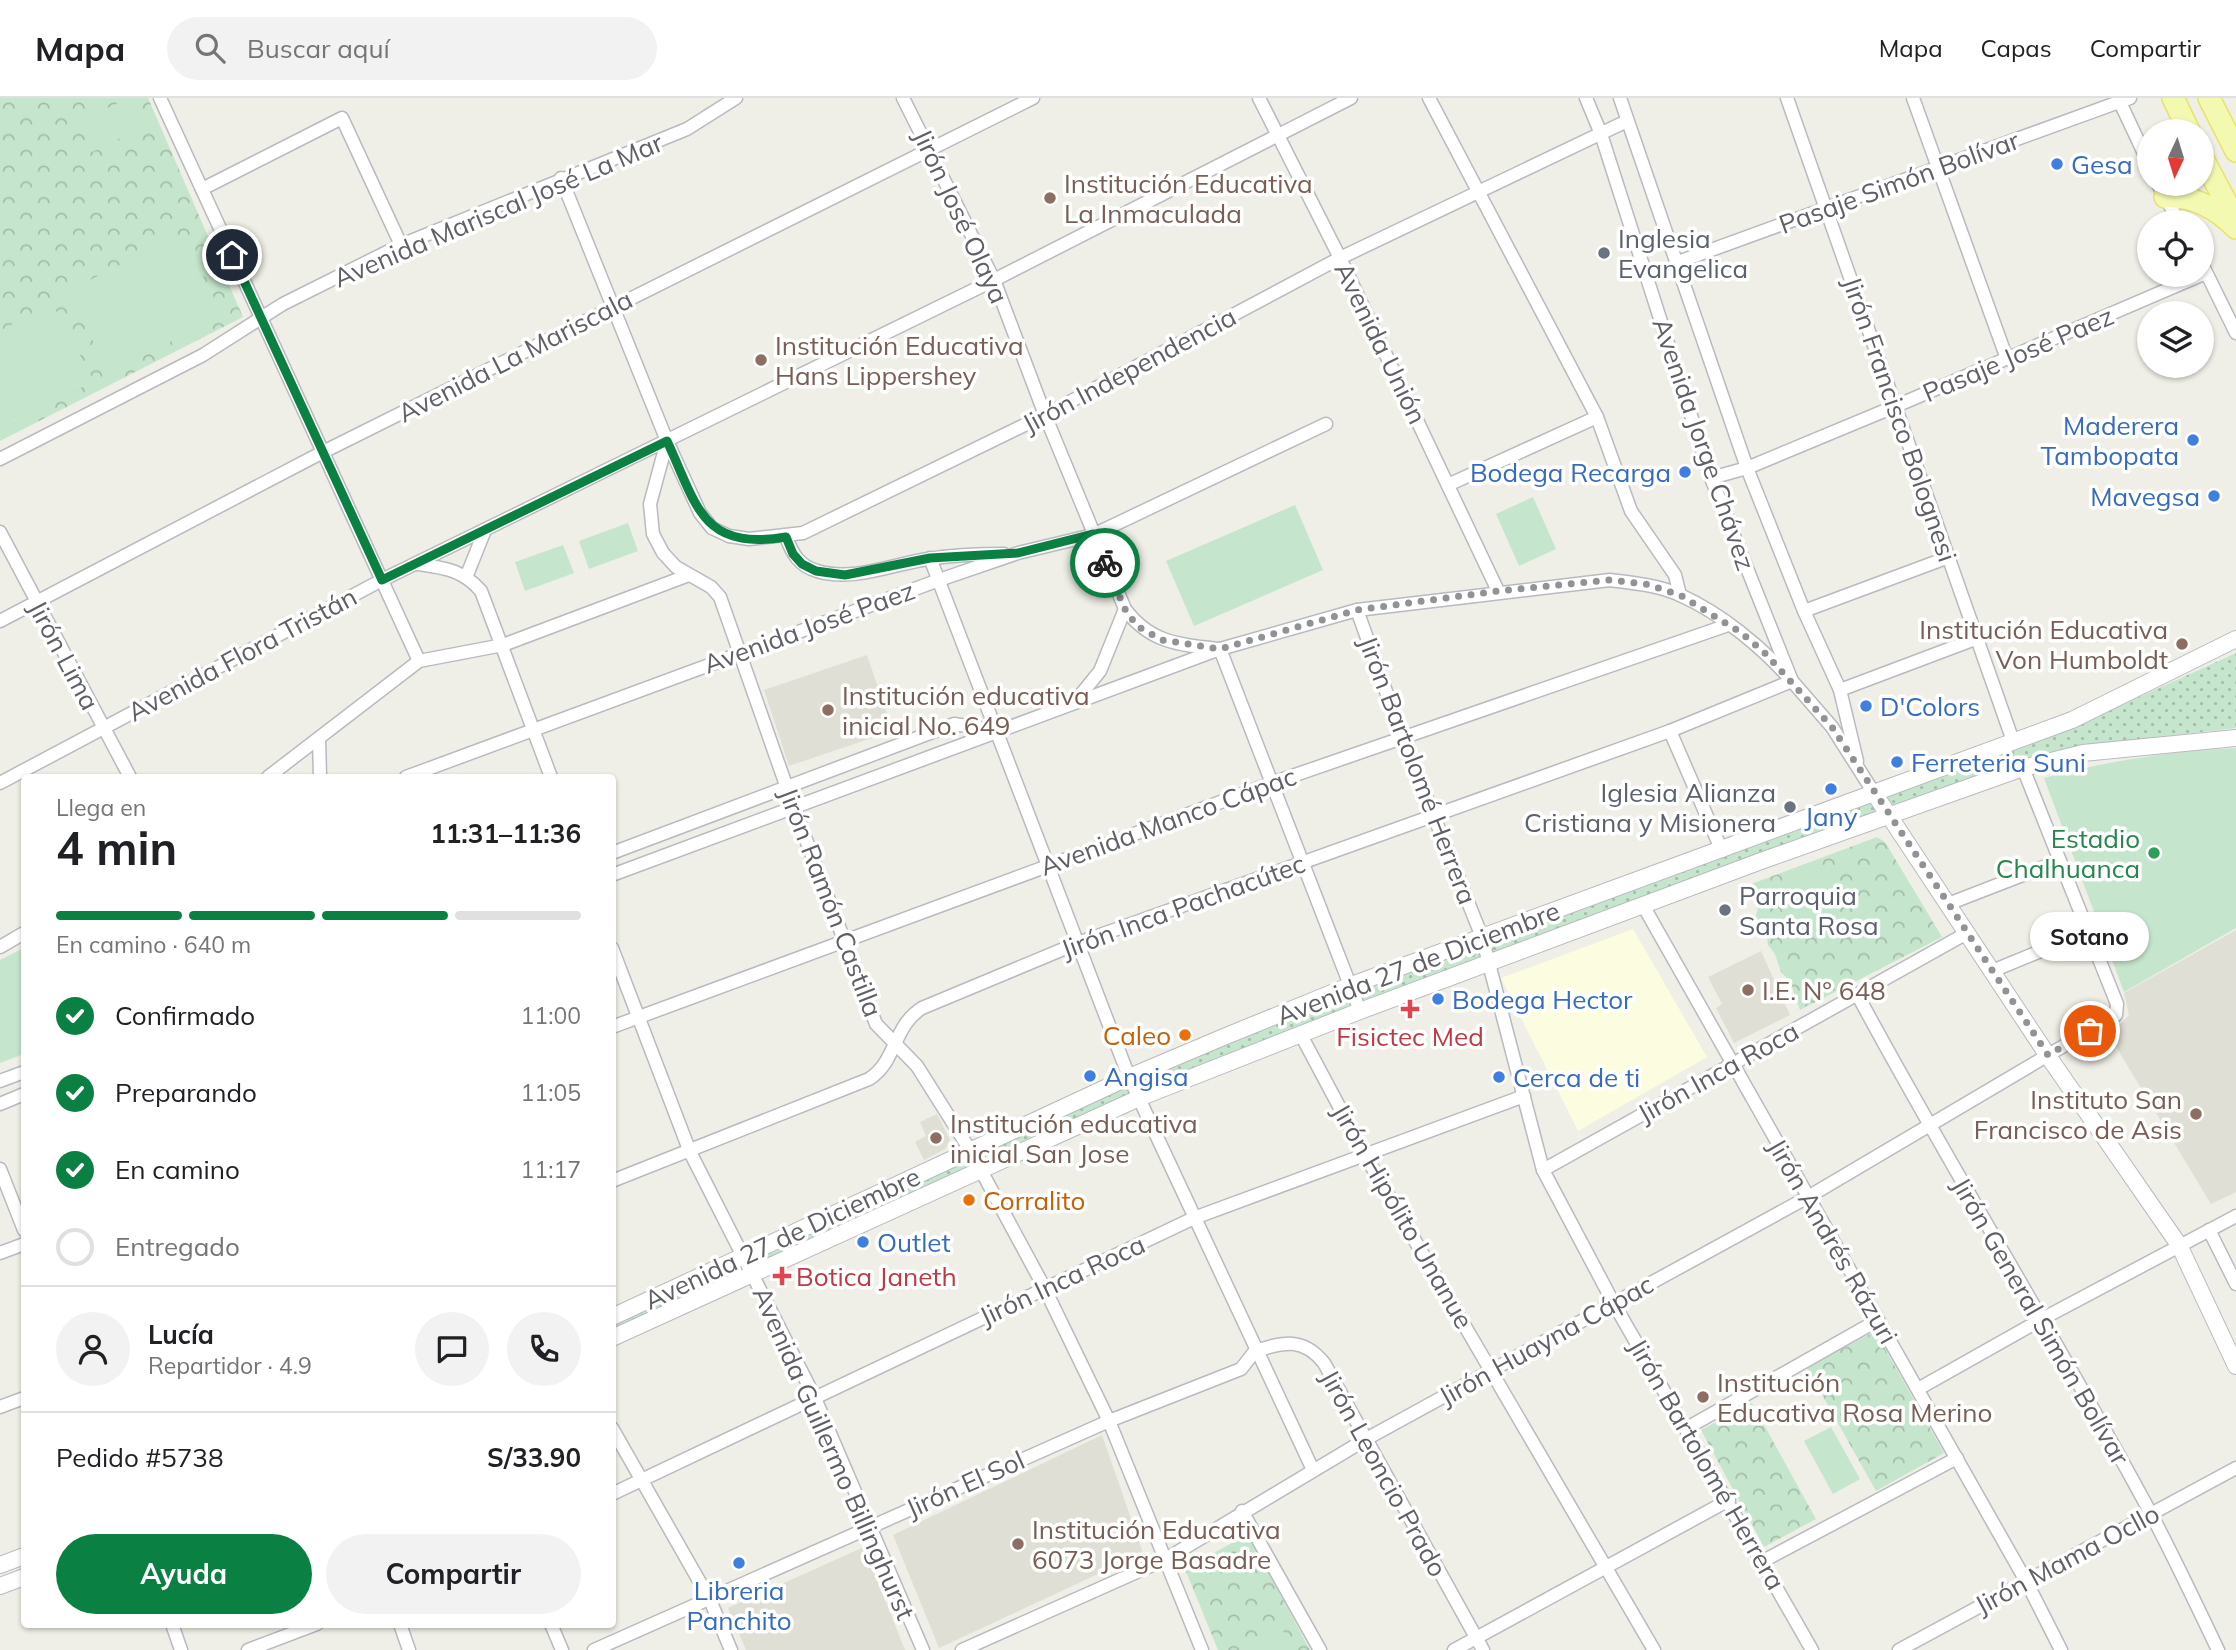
<!DOCTYPE html>
<html lang="es">
<meta charset="utf-8">
<style>
:root{--surface:#fff;--page:#f2f2f2;--text:#202124;--muted:#757577;--line:#e0e0e0;--accent:#0b8043}
body{margin:0;font-family:Mulish,sans-serif;background:var(--page);color:var(--text);height:100vh;display:flex;flex-direction:column;font-size:26px;white-space:nowrap}
*{box-sizing:border-box;margin:0}
p{font-size:23px;color:var(--muted)}
.icon{flex:none;width:38px;height:38px;fill:none;stroke:currentColor;stroke-width:2;stroke-linecap:round;stroke-linejoin:round}
.map{position:relative;flex:1;overflow:hidden}
.drawer{position:absolute;left:21px;top:676px;width:595px;height:854px;display:flex;flex-direction:column;background:var(--surface);border-radius:7px;box-shadow:0 2px 5px #0004}
.drawer>*{flex:none}
.needle{width:46px;rotate:184deg}
.controls{position:absolute;left:2137px;top:21px;display:grid;gap:14px}
.controls a{display:grid;place-items:center;width:77px;height:77px;border-radius:50%;background:var(--surface);box-shadow:0 2px 5px #0004;font-size:35px}
.pin{position:absolute;display:grid;place-items:center;width:60px;height:60px;color:#fff;margin:-30px;border:4px solid #fff;border-radius:50%;box-shadow:0 2px 7px #0007}
.courier{position:absolute;display:grid;place-items:center;width:70px;height:70px;margin:-35px;border:5px solid #0b8043;border-radius:50%;background:#fff;color:#222;box-shadow:0 2px 9px #0007}
.bubble{position:absolute;height:49px;border-radius:24px;background:var(--surface);box-shadow:0 2px 5px #0004;font-size:23px;font-weight:700;line-height:49px;text-align:center}
.summary em{font-style:normal;font-weight:700}
.summary div{display:flex;flex-direction:column-reverse}
.summary{display:flex;align-items:center;justify-content:space-between;height:119px;padding:0 35px}
h1{font-size:46px;font-weight:700;line-height:52px}
.bar{display:grid;grid-template-columns:repeat(4,1fr);gap:10px 7px;align-content:center;height:84px;padding:0 35px}
.bar i{height:9px;border-radius:5px;background:var(--line)}
.bar .selected{background:var(--accent)}
.bar p{grid-column:span 4}
.line{display:flex;align-items:center;gap:18px;padding:0 35px;border-top:2px solid var(--line)}
.line div{flex:1}
.round{display:grid;place-items:center;flex:none;width:74px;height:74px;border-radius:37px;background:var(--page)}
ol{padding:0 35px;list-style:none}
li{display:flex;align-items:center;gap:21px;height:77px}
li p{margin-inline-start:auto}
li .icon{padding:7px;border-radius:50%;background:var(--accent);color:#fff;stroke-width:4}
li:last-child{color:var(--muted)}
li i{width:38px;height:38px;border:4px solid var(--line);border-radius:50%}
.cta{display:flex;gap:14px;margin-top:auto;padding:14px 35px}
.cta a{flex:1;height:80px;border-radius:42px;background:var(--accent);color:#fff;font-size:28px;font-weight:700;line-height:80px;text-align:center}
.cta a+a{background:var(--page);color:var(--text)}
header{display:flex;align-items:center;gap:42px;box-sizing:border-box;height:98px;padding:0 35px;background:var(--surface);border-bottom:2px solid var(--line)}
header strong{font-size:33px}
nav{display:flex;gap:38px;margin-inline-start:auto;font-size:24px}
.search{width:490px;height:63px;background:var(--page);display:flex;align-items:center;gap:18px;box-sizing:border-box;padding:0 24px;border-radius:38px;color:var(--muted);font-size:26px}
.map>svg:first-child{display:block}
.commercial{fill:#fcfce0}
.education{fill:#dfdfd5}
.grass{fill:url(#grass-dots)}
.forest{fill:url(#forest-crowns)}
.garden{fill:#c6e5cd}
.lines{fill:none;stroke-linecap:round;stroke-linejoin:round}
.minor-casing{stroke:#b9bac0;stroke-width:15}
.tertiary-casing{stroke:#b9bac0;stroke-width:18}
.primary-casing{stroke:#e8e268;stroke-width:24}
.minor{stroke:#fff;stroke-width:12}
.tertiary{stroke:#fff;stroke-width:16}
.primary{stroke:#f4f9b2;stroke-width:21}
.done{stroke:#919293;stroke-width:7;stroke-dasharray:0 12.6}
.route{stroke:#0b8043;stroke-width:9}
.shop-dot{fill:#3f7fe0;stroke:#fff;stroke-width:2.5}
.education-dot{fill:#8d6e63;stroke:#fff;stroke-width:2.5}
.worship-dot{fill:#6b7280;stroke:#fff;stroke-width:2.5}
.leisure-dot{fill:#2e9e5b;stroke:#fff;stroke-width:2.5}
.health-dot{fill:#e0444e;stroke:#fff;stroke-width:2.5}
.food-dot{fill:#e8710a;stroke:#fff;stroke-width:2.5}
.labels{text-anchor:middle;dominant-baseline:central;stroke-width:7;stroke-linejoin:round;paint-order:stroke}
.shop-label{font-size:26px;fill:#366cbe;stroke:#fff;text-anchor:start}
.street-label{font-size:26px;fill:#5f6066;stroke:#fff}
.education-label{font-size:26px;fill:#785e54;stroke:#fff;text-anchor:start}
.worship-label{font-size:26px;fill:#5b616d;stroke:#fff;text-anchor:start}
.leisure-label{font-size:26px;fill:#27864d;stroke:#fff;text-anchor:end}
.food-label{font-size:26px;fill:#c56008;stroke:#fff;text-anchor:end}
.health-label{font-size:26px;fill:#be3a42;stroke:#fff}
</style>
<header>
<strong>Mapa</strong>
<div class="search"><svg class="icon" aria-label="search" viewBox="0 0 24 24"><circle cx="10" cy="10" r="6"/><path d="M15 15l6 6"/></svg>Buscar aquí</div>
<nav><a>Mapa</a><a>Capas</a><a>Compartir</a></nav>
</header>
<div class="map">
<svg width="2236" height="1552" viewBox="0 0 2236 1552">
<defs>
<pattern id="grass-dots" width="8" height="8" patternUnits="userSpaceOnUse" patternTransform="scale(1.75)"><rect width="8" height="8" fill="#c6e5cd"/><path d="M2 2h.1M6 6h.1" fill="none" stroke="#a4bdaa" stroke-width="1.8" stroke-linecap="round"/></pattern>
<pattern id="forest-crowns" width="20" height="18" patternUnits="userSpaceOnUse" patternTransform="scale(1.75)"><rect width="20" height="18" fill="#c6e5cd"/><path d="M2 6a3 3 0 1 1 6 0M12 15a3 3 0 1 1 6 0" fill="none" stroke="#a4bdaa"/></pattern>
</defs>
<rect width="100%" height="100%" fill="#efefe7"/>
<polygon class="commercial" points="1633,831 1707,959 1578,1033 1501,880"/>
<g class="education">
<polygon points="867,557 893,633 789,668 764,592"/>
<polygon points="2236,832 2236,1094 2211,1106 2109,937 2129,917 2124,895"/>
<polygon points="1761,853 1790,917 1734,945 1716,910 1722,906 1708,879"/>
<polygon points="937,1016 950,1042 945,1051 924,1062 915,1044 926,1038 920,1024"/>
<polygon points="1102,1337 1143,1455 939,1550 893,1437"/>
<polygon points="864,1449 905,1552 746,1552 728,1510"/>
</g>
<g class="grass">
<polygon points="2236,555 2236,630 2085,647 1891,714 1880,696 2082,625"/>
<polygon points="1873,700 1882,715 1493,860 1488,842"/>
<polygon points="1478,845 1483,863 1140,995 1134,979"/>
<polygon points="1126,983 1130,999 982,1067 975,1052"/>
<polygon points="968,1057 973,1070 755,1169 750,1159"/>
<polygon points="742,1164 746,1173 613,1236 612,1223"/>
</g>
<g class="forest">
<polygon points="0,0 148,0 243,219 0,343"/>
<polygon points="1877,739 1885,744 1942,839 1800,912 1790,883 1781,874 1775,856 1768,847 1766,831 1755,821 1760,803 1755,797 1745,796 1743,789"/>
<polygon points="1875,1233 1944,1355 1876,1393 1807,1270"/>
<polygon points="1752,1305 1816,1421 1764,1449 1701,1332"/>
<polygon points="1248,1436 1310,1552 1218,1552 1185,1471"/>
</g>
<g class="garden">
<polygon points="129,0 143,29 92,54 78,24"/>
<polygon points="181,136 223,217 109,275 68,193"/>
<polygon points="52,205 94,283 0,333 0,233"/>
<polygon points="1533,399 1556,451 1519,468 1496,416"/>
<polygon points="1295,407 1323,472 1194,528 1166,463"/>
<polygon points="628,425 638,453 589,471 579,443"/>
<polygon points="563,447 574,475 525,493 515,464"/>
<path d="M2236,650V830L2124,894L2044,680C2107,663 2171,653 2236,650Z"/>
<polygon points="1824,771 1843,824 1812,835 1792,782"/>
<polygon points="24,850 24,956 0,965 0,862"/>
<polygon points="1831,1329 1860,1381 1833,1396 1804,1343"/>
<polygon points="1281,1528 1291,1552 1244,1552 1241,1545"/>
</g>
<g class="lines">
<g class="minor-casing">
<g id="minor">
<polyline points="160,0 419,563"/>
<path d="M903,0L994,182L1045,317L1125,511C1150,545 1180,547 1220,551L1360,913"/>
<polyline points="1259,0 1340,160 1498,493"/>
<polyline points="1429,0 1597,319 1631,413 1675,477 1680,497"/>
<polyline points="1586,0 1601,36 1711,380 1792,583 1832,629 1874,695"/>
<polyline points="1620,0 1747,370 1804,513 1840,592 1857,663"/>
<polyline points="1787,0 2013,643"/>
<polyline points="1913,0 2007,261"/>
<polyline points="2118,0 2149,66"/>
<polyline points="561,80 667,343 650,406 653,436 663,455 676,469 711,489 720,499 794,710 876,926 917,968 970,1052 1044,1189 1109,1323 1202,1552"/>
<polyline points="2158,86 2179,124"/>
<polyline points="202,91 342,20 401,147"/>
<polyline points="1678,164 2130,0"/>
<polyline points="2202,166 2236,235"/>
<polyline points="667,343 700,415 712,430 729,438 749,441 803,435 1045,317 1340,160 1627,23"/>
<polyline points="0,361 203,257 283,206 401,147 687,31 736,0"/>
<polyline points="1711,380 1747,370 1896,308 2206,175"/>
<polyline points="1450,386 1597,319"/>
<polyline points="0,434 130,679"/>
<path d="M786,439C792,455 799,468 817,473C853,484 893,466 928,461C953,457 979,456 1004,456"/>
<polyline points="930,460 1129,979 1313,1372"/>
<path d="M418,466C445,470 463,472 481,493L551,679"/>
<polyline points="467,477 485,432"/>
<polyline points="1357,512 1402,638 1482,839 1543,1072 1613,1204 1812,1552"/>
<polyline points="1804,513 1949,459"/>
<polyline points="0,523 323,354 1033,0"/>
<polyline points="1840,592 1978,540"/>
<polyline points="1074,605 1100,573 1125,511"/>
<polyline points="1670,633 1722,753"/>
<polyline points="319,640 320,679"/>
<polyline points="268,679 419,563 503,547 689,477"/>
<polyline points="406,679 939,482 1018,455 1093,437 1326,326"/>
<polyline points="0,685 382,482 994,182 1351,0"/>
<polyline points="612,755 954,626 998,633"/>
<path d="M612,777L1220,551L1357,512L1610,482C1634,485 1658,487 1680,497C1722,516 1762,549 1792,583"/>
<polyline points="1948,806 2059,763"/>
<polyline points="1644,809 2026,1483 2061,1552"/>
<polyline points="0,849 24,835"/>
<polyline points="612,850 690,1054 814,1298 923,1552"/>
<polyline points="1992,873 2087,834"/>
<path d="M1857,896C1951,1071 2056,1239 2150,1414C2174,1459 2196,1506 2218,1552"/>
<polyline points="612,929 1272,685 1728,527"/>
<polyline points="1301,937 1365,1057 1654,1552"/>
<polyline points="0,983 24,974"/>
<polyline points="0,1006 24,996"/>
<polyline points="0,1071 24,1132"/>
<polyline points="1543,1072 1967,835"/>
<path d="M612,1083L869,981C897,963 893,928 922,910L1078,845L1670,633L1792,583"/>
<polyline points="2209,1132 2236,1186"/>
<polyline points="0,1155 24,1146"/>
<path d="M1255,1253C1284,1244 1303,1239 1324,1265L1483,1552"/>
<polyline points="1918,1291 2042,1221 2236,1118"/>
<polyline points="0,1309 24,1300"/>
<polyline points="612,1330 710,1502 731,1552"/>
<polyline points="1687,1330 1878,1222"/>
<polyline points="612,1396 1194,1120 1524,998"/>
<polyline points="1242,1413 1320,1552"/>
<polyline points="1763,1463 1957,1360"/>
<polyline points="172,1526 181,1552"/>
<polyline points="400,1526 409,1552"/>
<polyline points="551,1526 562,1552"/>
<polyline points="248,1552 317,1526"/>
<polyline points="594,1552 1109,1323 1241,1271 1255,1253"/>
<polyline points="962,1552 1166,1461 1368,1340 1808,1099 2116,917 2117,906 2023,670"/>
<polyline points="1454,1552 1729,1402"/>
<polyline points="1899,1552 2236,1370"/>
</g>
</g>
<g class="tertiary-casing">
<g id="tertiary">
<polyline points="1874,695 2048,958 2179,1147 2236,1268"/>
<polyline points="612,1219 1129,979 1226,938 1349,888 2072,622 2236,541"/>
<polyline points="612,1240 1139,1000 1360,913 1761,763 2023,670 2083,655 2236,640"/>
<polyline points="0,1467 24,1458"/>
<polyline points="0,1488 24,1479"/>
</g>
</g>
<g class="primary-casing">
<g id="primary">
<polyline points="2173,0 2189,33"/>
<polyline points="2209,0 2236,53"/>
<polyline points="2202,59 2236,123"/>
<path d="M2165,99C2193,97 2216,110 2236,130"/>
</g>
</g>
<use href="#minor" class="minor"/>
<use href="#tertiary" class="tertiary"/>
<use href="#primary" class="primary"/>
</g>
<g class="lines">
<polyline class="done" points="1105,465 1125,511 1137,528 1162,542 1220,551 1357,512 1498,493 1610,482 1646,486 1680,497 1740,534 1764,554 1832,629 2048,957 2090,933"/>
<path class="route" d="M232,157L382,482L667,343C697,407 701,453 786,439L793,456L802,466L816,473L845,477L930,460L1018,455L1093,436L1105,465"/>
</g>
<g class="shop-dot">
<circle cx="2057" cy="66" r="7"/>
<circle cx="2193" cy="342" r="7"/>
<circle cx="1685" cy="374" r="7"/>
<circle cx="2214" cy="398" r="7"/>
<circle cx="1866" cy="608" r="7"/>
<circle cx="1897" cy="664" r="7"/>
<circle cx="1831" cy="691" r="7"/>
<circle cx="1438" cy="901" r="7"/>
<circle cx="1090" cy="978" r="7"/>
<circle cx="1499" cy="979" r="7"/>
<circle cx="863" cy="1144" r="7"/>
<circle cx="739" cy="1465" r="7"/>
</g>
<g class="education-dot">
<circle cx="1050" cy="100" r="7"/>
<circle cx="761" cy="262" r="7"/>
<circle cx="2182" cy="546" r="7"/>
<circle cx="828" cy="612" r="7"/>
<circle cx="1748" cy="892" r="7"/>
<circle cx="2196" cy="1016" r="7"/>
<circle cx="936" cy="1040" r="7"/>
<circle cx="1703" cy="1299" r="7"/>
<circle cx="1018" cy="1446" r="7"/>
</g>
<g class="worship-dot">
<circle cx="1604" cy="155" r="7"/>
<circle cx="1790" cy="709" r="7"/>
<circle cx="1725" cy="812" r="7"/>
</g>
<circle class="leisure-dot" cx="2154" cy="755" r="7"/>
<g class="health-dot">
<path d="M1406.5 900.5h7v7h7v7h-7v7h-7v-7h-7v-7h7z"/>
<path d="M778.5 1167.5h7v7h7v7h-7v7h-7v-7h-7v-7h7z"/>
</g>
<g class="food-dot">
<circle cx="1185" cy="937" r="7"/>
<circle cx="969" cy="1102" r="7"/>
</g>
<g class="labels">
<g class="shop-label">
<text x="2071" y="66">Gesa</text>
<text x="2179" y="327" text-anchor="end">Maderera<tspan x="2179" dy="30">Tambopata</tspan></text>
<text x="1671" y="374" text-anchor="end">Bodega Recarga</text>
<text x="2200" y="398" text-anchor="end">Mavegsa</text>
<text x="1880" y="608">D'Colors</text>
<text x="1911" y="664">Ferreteria Suni</text>
<text x="1831" y="718" text-anchor="middle">Jany</text>
<text x="1452" y="901">Bodega Hector</text>
<text x="1104" y="978">Angisa</text>
<text x="1513" y="979">Cerca de ti</text>
<text x="877" y="1144">Outlet</text>
<text x="739" y="1492" text-anchor="middle">Libreria<tspan x="739" dy="30">Panchito</tspan></text>
</g>
<g class="street-label">
<text transform="translate(1899 84) rotate(-20)">Pasaje Simón Bolívar</text>
<text transform="translate(498 112) rotate(-23)">Avenida Mariscal José La Mar</text>
<text transform="translate(961 118) rotate(65)">Jirón José Olaya</text>
<text transform="translate(1381 245) rotate(64)">Avenida Unión</text>
<text transform="translate(2018 256) rotate(-23)">Pasaje José Paez</text>
<text transform="translate(515 258) rotate(-27)">Avenida La Mariscala</text>
<text transform="translate(1129 272) rotate(-28)">Jirón Independencia</text>
<text transform="translate(1900 321) rotate(71)">Jirón Francisco Bolognesi</text>
<text transform="translate(1704 346) rotate(71)">Avenida Jorge Chávez</text>
<text transform="translate(809 529) rotate(-20)">Avenida José Paez</text>
<text transform="translate(242 556) rotate(-28)">Avenida Flora Tristán</text>
<text transform="translate(64 557) rotate(62)">Jirón Lima</text>
<text transform="translate(1418 672) rotate(69)">Jirón Bartolomé Herrera</text>
<text transform="translate(1168 723) rotate(-20)">Avenida Manco Cápac</text>
<text transform="translate(831 804) rotate(69)">Jirón Ramón Castilla</text>
<text transform="translate(1183 808) rotate(-20)">Jirón Inca Pachacútec</text>
<text transform="translate(1418 865) rotate(-21)">Avenida 27 de Diciembre</text>
<text transform="translate(1718 974) rotate(-29)">Jirón Inca Roca</text>
<text transform="translate(1403 1118) rotate(60)">Jirón Hipólito Unanue</text>
<text transform="translate(782 1140) rotate(-25)">Avenida 27 de Diciembre</text>
<text transform="translate(1833 1143) rotate(60)">Jirón Andrés Rázuri</text>
<text transform="translate(1062 1182) rotate(-25)">Jirón Inca Roca</text>
<text transform="translate(2041 1223) rotate(60)">Jirón General Simón Bolívar</text>
<text transform="translate(1546 1242) rotate(-29)">Jirón Huayna Cápac</text>
<text transform="translate(834 1355) rotate(66)">Avenida Guillermo Billinghurst</text>
<text transform="translate(1707 1366) rotate(60)">Jirón Bartolomé Herrera</text>
<text transform="translate(1384 1375) rotate(61)">Jirón Leoncio Prado</text>
<text transform="translate(965 1386) rotate(-24)">Jirón El Sol</text>
<text transform="translate(2067 1461) rotate(-28)">Jirón Mama Ocllo</text>
</g>
<g class="education-label">
<text x="1064" y="85">Institución Educativa<tspan x="1064" dy="30">La Inmaculada</tspan></text>
<text x="775" y="247">Institución Educativa<tspan x="775" dy="30">Hans Lippershey</tspan></text>
<text x="2168" y="531" text-anchor="end">Institución Educativa<tspan x="2168" dy="30">Von Humboldt</tspan></text>
<text x="842" y="597">Institución educativa<tspan x="842" dy="30">inicial No. 649</tspan></text>
<text x="1762" y="892">I.E. N° 648</text>
<text x="2182" y="1001" text-anchor="end">Instituto San<tspan x="2182" dy="30">Francisco de Asis</tspan></text>
<text x="950" y="1025">Institución educativa<tspan x="950" dy="30">inicial San Jose</tspan></text>
<text x="1717" y="1284">Institución<tspan x="1717" dy="30">Educativa Rosa Merino</tspan></text>
<text x="1032" y="1431">Institución Educativa<tspan x="1032" dy="30">6073 Jorge Basadre</tspan></text>
</g>
<g class="worship-label">
<text x="1618" y="140">Inglesia<tspan x="1618" dy="30">Evangelica</tspan></text>
<text x="1776" y="694" text-anchor="end">Iglesia Alianza<tspan x="1776" dy="30">Cristiana y Misionera</tspan></text>
<text x="1739" y="797">Parroquia<tspan x="1739" dy="30">Santa Rosa</tspan></text>
</g>
<g class="leisure-label">
<text x="2140" y="740">Estadio<tspan x="2140" dy="30">Chalhuanca</tspan></text>
</g>
<g class="food-label">
<text x="1171" y="937">Caleo</text>
<text x="983" y="1102" text-anchor="start">Corralito</text>
</g>
<g class="health-label">
<text x="1410" y="938">Fisictec Med</text>
<text x="796" y="1178" text-anchor="start">Botica Janeth</text>
</g>
</g>
</svg>
<div class="controls">
<a><svg class="needle" viewBox="-14 -14 28 28"><path d="M0-13l5 13h-10z" fill="#e53935"/><path d="M0 13l5-13h-10z" fill="#757577"/></svg></a>
<a><svg class="icon" aria-label="locate" viewBox="0 0 24 24"><circle cx="12" cy="12" r="6"/><path d="M12 2v4M12 18v4M2 12h4M18 12h4"/></svg></a>
<a><svg class="icon" aria-label="layers" viewBox="0 0 24 24"><path d="M12 4l9 5-9 5-9-5zM3 14l9 5 9-5"/></svg></a>
</div>
<div class="pin" style="left:2090px;top:933px;background:#ea580c"><svg class="icon" aria-label="bag" viewBox="0 0 24 24"><path d="M5 8h14l-1 12H6zM9 8a3 3 0 0 1 6 0"/></svg></div>
<div class="pin" style="left:232px;top:157px;background:#1f2937"><svg class="icon" aria-label="home" viewBox="0 0 24 24"><path d="M3 11l9-7 9 7M6 9v11h12V9"/></svg></div>
<div class="courier" style="left:1105px;top:465px"><svg class="icon" aria-label="bike" viewBox="0 0 24 24"><circle cx="6" cy="16" r="4"/><circle cx="18" cy="16" r="4"/><path d="M6 16l4-8h5l3 8M10 8l3 8H6M13 5h3"/></svg></div>
<div class="bubble" style="left:2030px;top:814px;width:119px">Sotano</div>
<section class="drawer">
<div class="summary"><div><h1>4 min</h1><p>Llega en</p></div><em>11:31–11:36</em></div>
<div class="bar"><i class="selected"></i><i class="selected"></i><i class="selected"></i><i></i><p>En camino · 640 m</p></div>
<ol>
<li><svg class="icon" aria-label="check" viewBox="0 0 24 24"><path d="M5 12l5 5 9-10"/></svg>Confirmado<p>11:00</p></li>
<li><svg class="icon" aria-label="check" viewBox="0 0 24 24"><path d="M5 12l5 5 9-10"/></svg>Preparando<p>11:05</p></li>
<li><svg class="icon" aria-label="check" viewBox="0 0 24 24"><path d="M5 12l5 5 9-10"/></svg>En camino<p>11:17</p></li>
<li><i></i>Entregado</li>
</ol>
<div class="line" style="height:126px"><a class="round"><svg class="icon" aria-label="person" viewBox="0 0 24 24"><circle cx="12" cy="8" r="4"/><path d="M4 21q1-7 8-7t8 7"/></svg></a><div><b>Lucía</b><p>Repartidor · 4.9</p></div><a class="round"><svg class="icon" aria-label="chat" viewBox="0 0 24 24"><path d="M4 5h16v11H9l-5 4z"/></svg></a><a class="round"><svg class="icon" aria-label="phone" viewBox="0 0 24 24"><path d="M5 4h4l2 5-3 2q2 4 5 5l2-3 5 2v4C11 20 4 13 5 4z"/></svg></a></div>
<div class="line" style="height:91px"><div>Pedido #5738</div><b>S/33.90</b></div>
<div class="cta"><a>Ayuda</a><a>Compartir</a></div>
</section>
</div>
